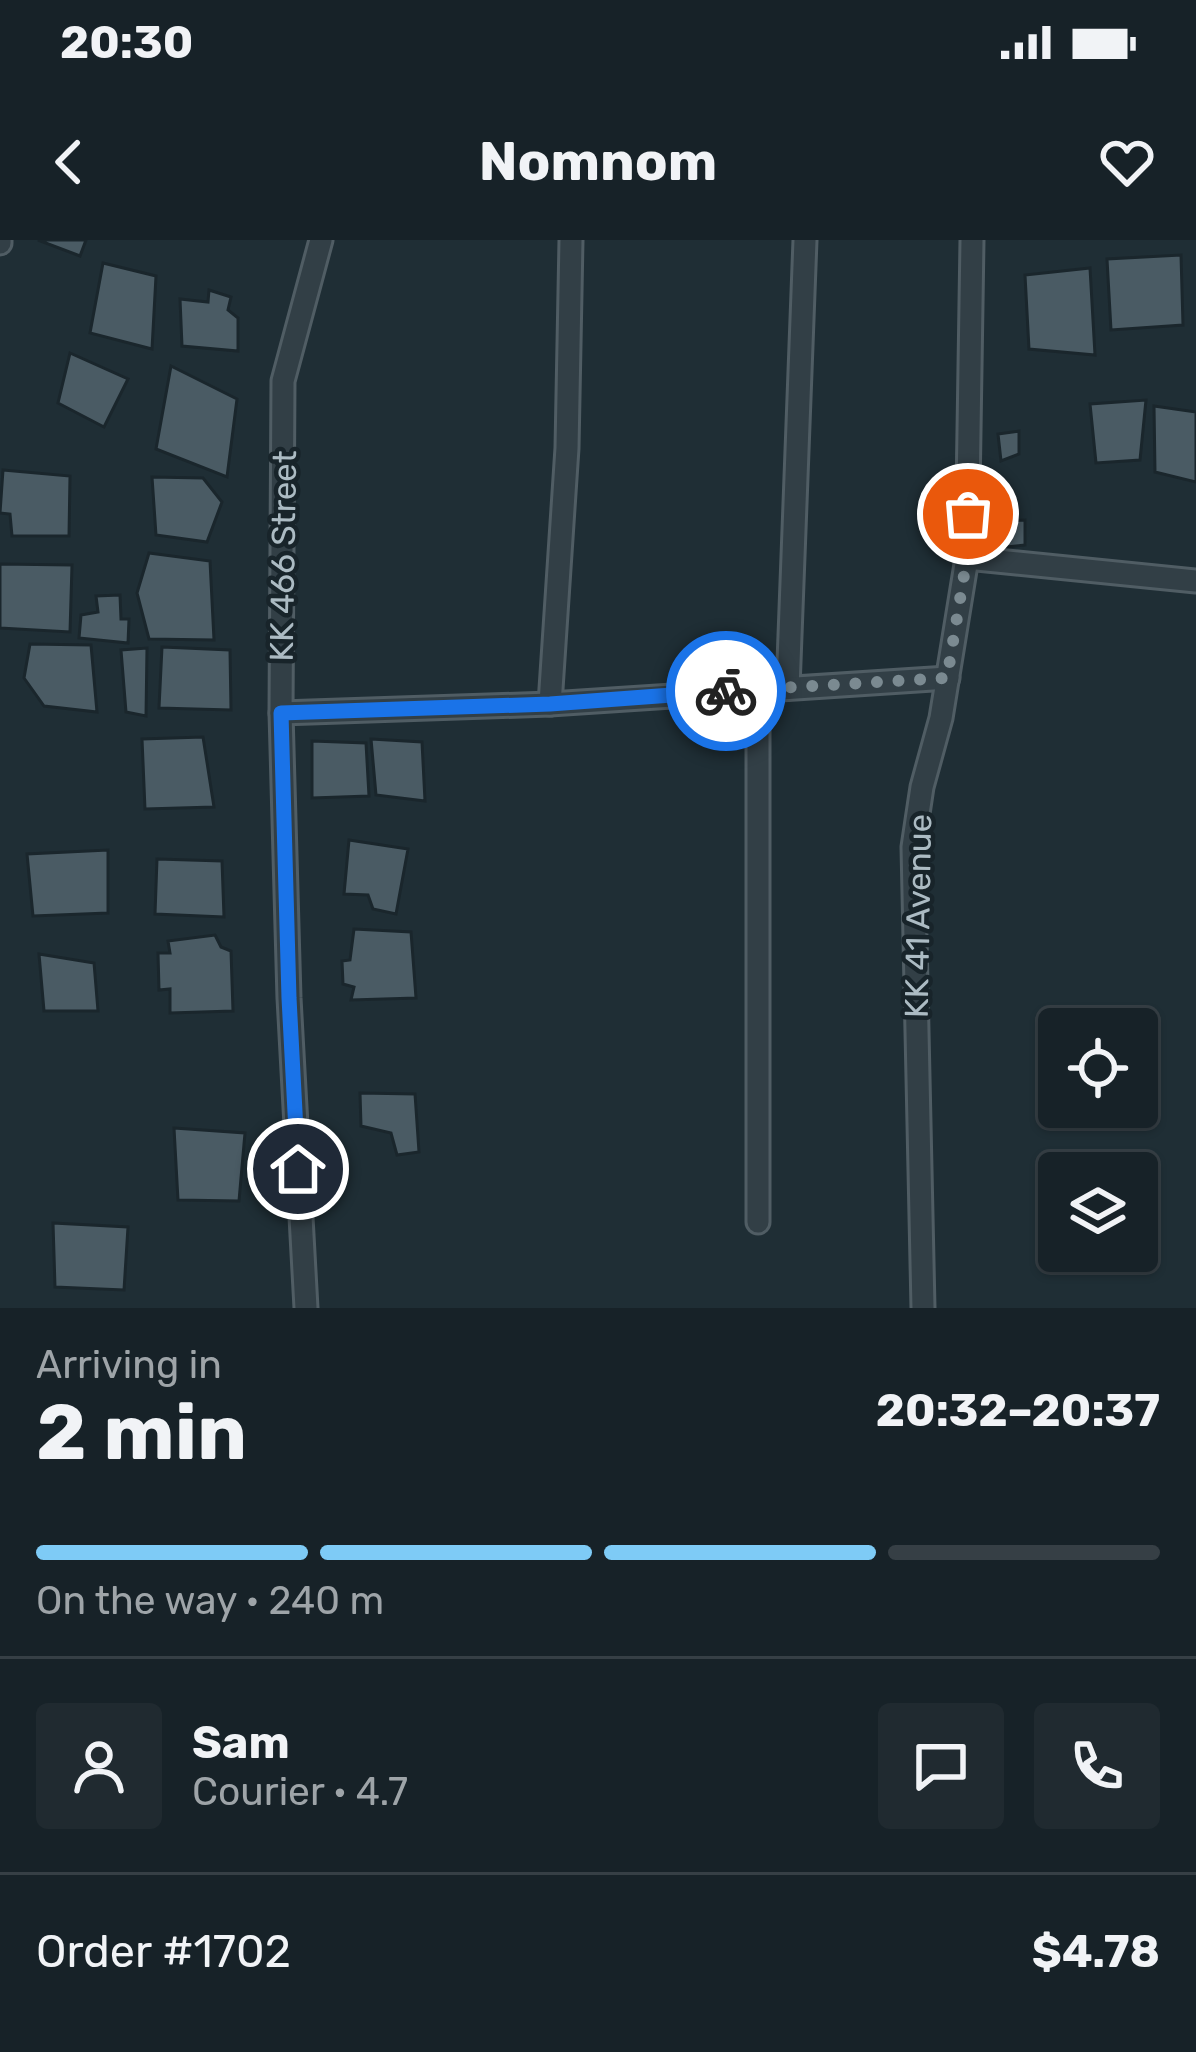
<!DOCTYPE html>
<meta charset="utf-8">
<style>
:root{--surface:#172228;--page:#202a30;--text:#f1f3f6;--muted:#9ea4a8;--line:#363f45;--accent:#7ecbf6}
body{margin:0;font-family:Rubik,sans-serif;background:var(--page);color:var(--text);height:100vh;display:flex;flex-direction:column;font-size:45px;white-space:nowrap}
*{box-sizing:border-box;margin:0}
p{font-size:39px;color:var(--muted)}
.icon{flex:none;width:66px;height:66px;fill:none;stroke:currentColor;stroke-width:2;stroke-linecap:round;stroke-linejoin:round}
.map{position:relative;height:1068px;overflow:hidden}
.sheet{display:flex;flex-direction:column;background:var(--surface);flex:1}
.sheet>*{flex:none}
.buttons{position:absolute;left:1038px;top:768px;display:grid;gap:24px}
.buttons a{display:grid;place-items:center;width:120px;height:120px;border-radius:12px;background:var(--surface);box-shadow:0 3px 9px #0004,0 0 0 3px var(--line);font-size:60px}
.pin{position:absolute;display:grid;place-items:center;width:102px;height:102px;color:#fff;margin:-51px;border:6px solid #fff;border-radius:50%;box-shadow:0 3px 12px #0007}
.courier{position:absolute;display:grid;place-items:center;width:120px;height:120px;margin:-60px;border:9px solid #1a73e8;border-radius:50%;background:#fff;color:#222;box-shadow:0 3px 15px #0007}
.summary em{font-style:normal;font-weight:700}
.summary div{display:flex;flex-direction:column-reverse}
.summary{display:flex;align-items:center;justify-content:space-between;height:204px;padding:0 36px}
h1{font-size:78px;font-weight:700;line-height:90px}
.bar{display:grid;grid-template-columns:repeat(4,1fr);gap:18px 12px;align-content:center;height:144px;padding:0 36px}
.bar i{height:15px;border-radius:9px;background:var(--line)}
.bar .active{background:var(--accent)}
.bar p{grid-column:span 4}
.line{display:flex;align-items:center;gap:30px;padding:0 36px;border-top:3px solid var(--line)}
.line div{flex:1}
.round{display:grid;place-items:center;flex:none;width:126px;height:126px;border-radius:12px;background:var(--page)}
.status{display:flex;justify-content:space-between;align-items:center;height:84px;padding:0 60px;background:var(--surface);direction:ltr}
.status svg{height:33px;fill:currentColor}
header{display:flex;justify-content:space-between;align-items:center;height:156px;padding:0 36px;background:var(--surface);font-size:54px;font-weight:700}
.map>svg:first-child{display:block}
.building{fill:#4a5b64;stroke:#1a262c;stroke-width:3}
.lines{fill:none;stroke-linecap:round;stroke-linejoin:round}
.street-casing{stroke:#505d64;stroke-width:27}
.street{stroke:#323f46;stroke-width:21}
.done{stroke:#7b8a91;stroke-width:12;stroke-dasharray:0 21.6}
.route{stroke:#1a73e8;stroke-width:15}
.labels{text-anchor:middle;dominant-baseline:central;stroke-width:9;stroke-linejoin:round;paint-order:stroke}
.street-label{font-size:33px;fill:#acbbc3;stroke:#18242a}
</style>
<div class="status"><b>20:30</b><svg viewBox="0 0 49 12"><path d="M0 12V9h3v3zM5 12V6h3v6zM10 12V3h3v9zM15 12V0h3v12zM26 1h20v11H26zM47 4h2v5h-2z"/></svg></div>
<header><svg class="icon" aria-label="back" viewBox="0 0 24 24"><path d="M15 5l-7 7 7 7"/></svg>Nomnom<svg class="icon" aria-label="heart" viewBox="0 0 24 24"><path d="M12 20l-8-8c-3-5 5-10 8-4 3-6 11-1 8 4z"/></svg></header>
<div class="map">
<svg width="1196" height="1068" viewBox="0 0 1196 1068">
<rect width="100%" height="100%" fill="#1f2e35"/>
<g class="building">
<polygon points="38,0 86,0 80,16"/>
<polygon points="1181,15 1183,85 1111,90 1107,19"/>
<polygon points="103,23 156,36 152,109 90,93"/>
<polygon points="1090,28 1095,115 1029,109 1025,35"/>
<polygon points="209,50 231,57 228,70 238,78 238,111 182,106 180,59 208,62"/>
<polygon points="70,113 128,139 104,187 58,163"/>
<polygon points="171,126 237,159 227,237 156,209"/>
<polygon points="1146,160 1140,220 1096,223 1090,164"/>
<polygon points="1154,166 1196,172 1196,242 1155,232"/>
<polygon points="1019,191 1019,214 1001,221 998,194"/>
<polygon points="3,230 70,236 69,296 12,296 10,274 0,273"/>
<polygon points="152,237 203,238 222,262 207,302 156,295"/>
<polygon points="1025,280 1025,305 1007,307 1006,281"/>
<polygon points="149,313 210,321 214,400 149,399 137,353"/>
<polygon points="0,324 72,325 70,392 0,388"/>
<polygon points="120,355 121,379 129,379 128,403 79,398 81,375 98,372 96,356"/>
<polygon points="30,404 91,405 97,472 44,466 24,438"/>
<polygon points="162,407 230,410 231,470 159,468"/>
<polygon points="147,408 146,476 126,472 121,410"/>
<polygon points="203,497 214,567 145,569 142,499"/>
<polygon points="371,499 422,502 425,561 376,555"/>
<polygon points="312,501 366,503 369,556 312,558"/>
<polygon points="349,600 408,609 396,674 373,669 368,655 344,654"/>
<polygon points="108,610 108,673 33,676 27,614"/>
<polygon points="157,619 222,621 224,677 155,674"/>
<polygon points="354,689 411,692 416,758 351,760 354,747 343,744 342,721 350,720"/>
<polygon points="215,695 221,707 231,711 233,771 170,773 170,749 159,750 158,713 170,713 168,701"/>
<polygon points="39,714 94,723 98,771 44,771"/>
<polygon points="360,853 415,854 419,912 397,915 391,893 361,886"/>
<polygon points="174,888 245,893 239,961 178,960"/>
<polygon points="53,983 128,987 124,1050 55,1047"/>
</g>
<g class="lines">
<g class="street-casing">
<g id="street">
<polyline points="0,3 0,0"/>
<polyline points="967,318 1196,341"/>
<polyline points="788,448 805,0"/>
<polyline points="550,464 567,208 571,0"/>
<polyline points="281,473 550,464 948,438"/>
<polyline points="758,982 758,449"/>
<polyline points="306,1068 289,758 281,473 283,141 321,0"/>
<polyline points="923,1068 913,607 922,547 941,478 967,318 972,0"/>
</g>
</g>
<use href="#street" class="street"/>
</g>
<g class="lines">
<polyline class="done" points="726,451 947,438 967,317 968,274"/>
<polyline class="route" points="298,929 289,758 281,473 550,464 726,451"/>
</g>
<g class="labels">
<g class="street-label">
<text transform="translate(283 316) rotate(-89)">KK 466 Street</text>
<text transform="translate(918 676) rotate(-89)">KK 41 Avenue</text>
</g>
</g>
</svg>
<div class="buttons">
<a><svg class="icon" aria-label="locate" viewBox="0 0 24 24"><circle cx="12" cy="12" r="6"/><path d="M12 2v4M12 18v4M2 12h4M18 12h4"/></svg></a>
<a><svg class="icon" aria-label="layers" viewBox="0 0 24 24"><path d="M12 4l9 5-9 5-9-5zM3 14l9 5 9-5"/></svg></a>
</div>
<div class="pin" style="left:968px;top:274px;background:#ea580c"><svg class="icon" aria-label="bag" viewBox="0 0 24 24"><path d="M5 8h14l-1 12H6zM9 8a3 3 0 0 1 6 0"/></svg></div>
<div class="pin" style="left:298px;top:929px;background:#1f2937"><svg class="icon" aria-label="home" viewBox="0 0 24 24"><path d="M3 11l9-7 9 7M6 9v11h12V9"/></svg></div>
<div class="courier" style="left:726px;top:451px"><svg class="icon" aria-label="bike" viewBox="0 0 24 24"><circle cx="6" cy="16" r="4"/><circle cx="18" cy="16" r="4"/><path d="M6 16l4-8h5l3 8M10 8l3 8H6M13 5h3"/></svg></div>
</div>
<section class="sheet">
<div class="summary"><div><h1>2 min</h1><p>Arriving in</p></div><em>20:32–20:37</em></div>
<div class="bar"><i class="active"></i><i class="active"></i><i class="active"></i><i></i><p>On the way · 240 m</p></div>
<div class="line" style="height:216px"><a class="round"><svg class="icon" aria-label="person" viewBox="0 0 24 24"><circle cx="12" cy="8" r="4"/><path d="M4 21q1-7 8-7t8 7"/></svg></a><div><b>Sam</b><p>Courier · 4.7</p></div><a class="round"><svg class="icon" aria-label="chat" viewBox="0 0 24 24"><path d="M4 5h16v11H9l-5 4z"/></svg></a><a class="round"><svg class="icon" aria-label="phone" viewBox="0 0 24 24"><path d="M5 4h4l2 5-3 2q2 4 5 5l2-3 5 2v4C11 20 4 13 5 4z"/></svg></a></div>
<div class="line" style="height:156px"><div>Order #1702</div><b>$4.78</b></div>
</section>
